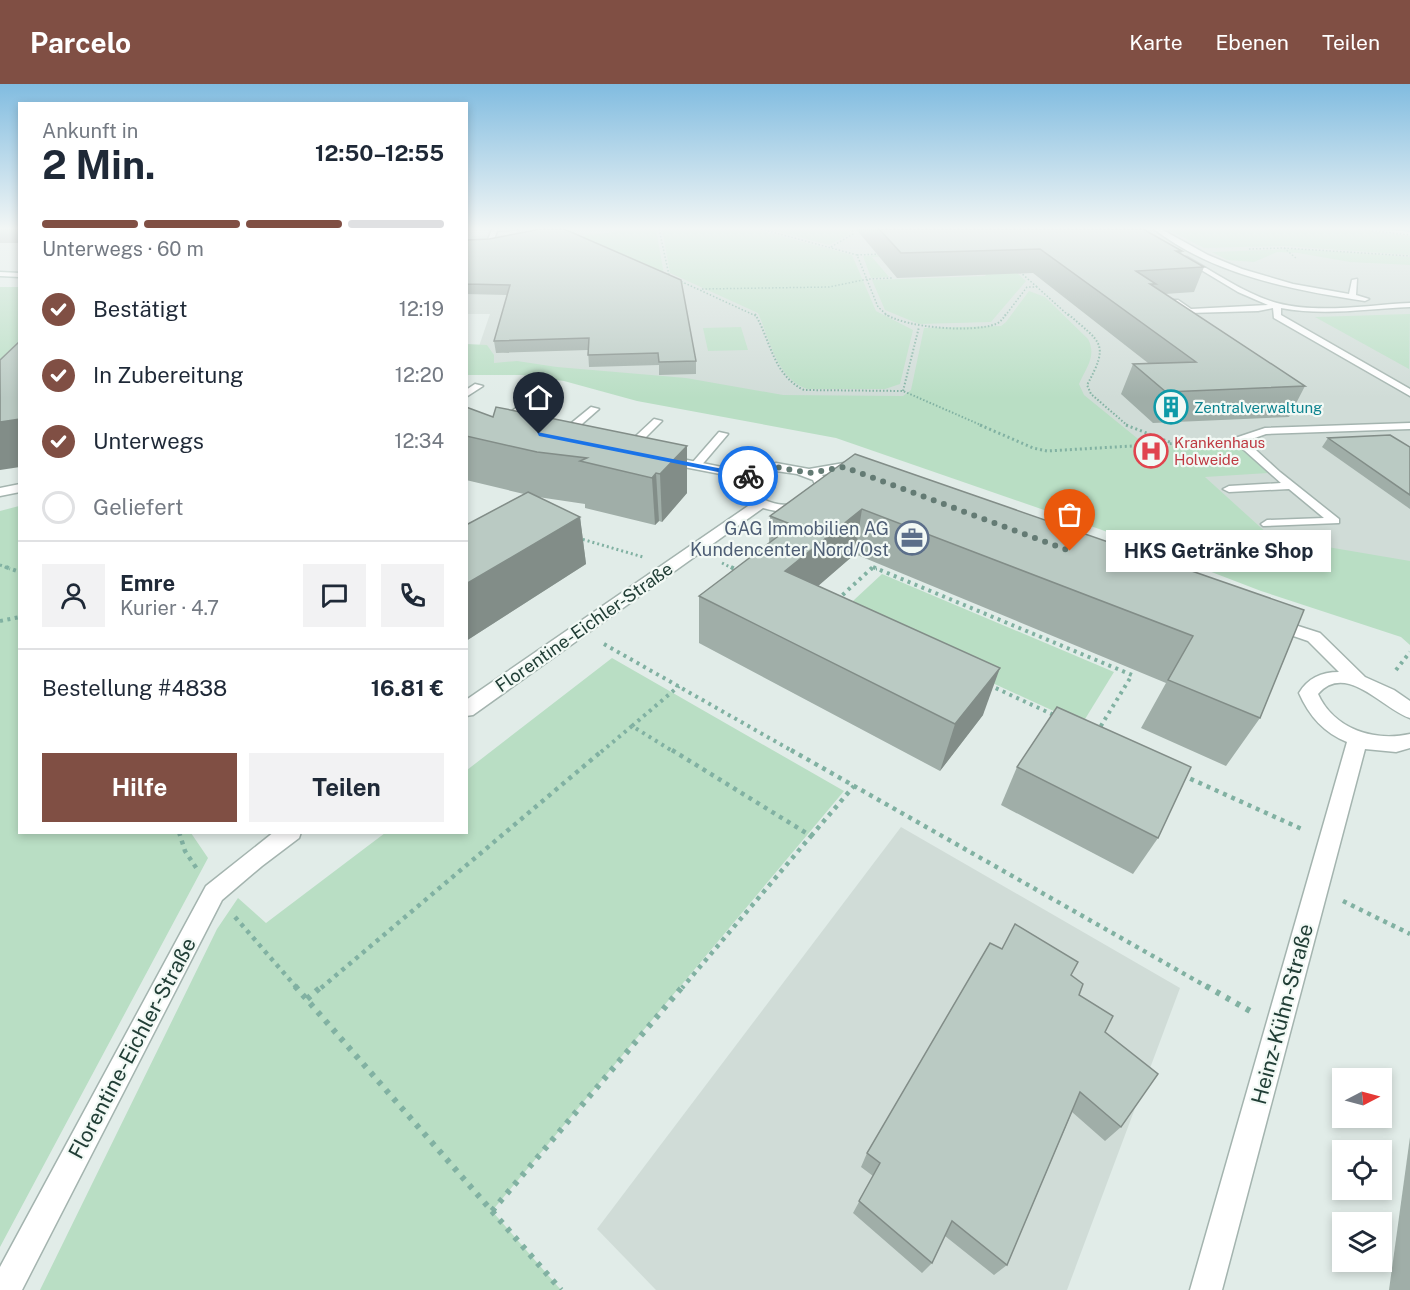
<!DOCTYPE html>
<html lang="de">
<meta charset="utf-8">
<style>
:root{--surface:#fff;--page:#f2f2f3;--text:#1f2937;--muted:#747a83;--line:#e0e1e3;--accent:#804f44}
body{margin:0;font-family:"Public Sans",sans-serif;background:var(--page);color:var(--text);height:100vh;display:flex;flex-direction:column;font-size:22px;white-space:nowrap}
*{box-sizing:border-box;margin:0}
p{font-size:20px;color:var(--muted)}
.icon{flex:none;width:33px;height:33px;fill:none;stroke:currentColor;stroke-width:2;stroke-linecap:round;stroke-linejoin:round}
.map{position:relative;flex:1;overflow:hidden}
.sheet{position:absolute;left:18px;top:18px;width:450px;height:732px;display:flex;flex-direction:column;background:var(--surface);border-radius:0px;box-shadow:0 3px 9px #0003}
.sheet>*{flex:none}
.needle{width:39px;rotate:84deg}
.fabs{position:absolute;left:1332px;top:984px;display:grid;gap:12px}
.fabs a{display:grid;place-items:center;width:60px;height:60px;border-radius:0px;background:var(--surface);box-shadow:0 3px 9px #0003;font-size:30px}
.pin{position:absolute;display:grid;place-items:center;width:51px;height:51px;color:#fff;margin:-62px -26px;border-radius:50% 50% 50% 0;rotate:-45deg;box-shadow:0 0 6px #0007}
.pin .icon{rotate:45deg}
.courier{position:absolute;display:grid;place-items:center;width:60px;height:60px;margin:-30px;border:4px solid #1a73e8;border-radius:50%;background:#fff;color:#222;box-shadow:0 2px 8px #0007}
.bubble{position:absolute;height:42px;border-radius:0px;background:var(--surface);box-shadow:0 3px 9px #0003;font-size:20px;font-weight:700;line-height:42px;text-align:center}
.summary em{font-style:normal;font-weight:700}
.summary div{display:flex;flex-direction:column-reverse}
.summary{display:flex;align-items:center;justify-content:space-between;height:102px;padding:0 24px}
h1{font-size:39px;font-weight:700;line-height:45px}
.bar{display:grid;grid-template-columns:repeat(4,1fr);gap:9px 6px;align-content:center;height:72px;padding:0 24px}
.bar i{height:8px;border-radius:4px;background:var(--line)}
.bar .current{background:var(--accent)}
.bar p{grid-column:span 4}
.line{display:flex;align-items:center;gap:15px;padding:0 24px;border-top:2px solid var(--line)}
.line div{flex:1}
.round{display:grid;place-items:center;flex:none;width:63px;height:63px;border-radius:0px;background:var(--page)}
ol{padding:0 24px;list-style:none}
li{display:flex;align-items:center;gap:18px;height:66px}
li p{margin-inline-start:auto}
li .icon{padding:6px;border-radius:50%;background:var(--accent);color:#fff;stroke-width:4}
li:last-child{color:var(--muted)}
li i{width:33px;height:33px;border:3px solid var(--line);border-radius:50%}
.button{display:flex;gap:12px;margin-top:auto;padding:12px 24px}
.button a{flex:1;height:69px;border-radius:0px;background:var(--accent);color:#fff;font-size:24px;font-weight:700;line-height:69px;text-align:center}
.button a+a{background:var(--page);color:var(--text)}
header{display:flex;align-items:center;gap:36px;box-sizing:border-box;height:84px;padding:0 30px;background:var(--accent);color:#fff}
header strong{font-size:28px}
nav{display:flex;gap:33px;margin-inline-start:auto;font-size:21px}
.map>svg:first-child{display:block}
.built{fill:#d0dcd7}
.green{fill:#b9dec4}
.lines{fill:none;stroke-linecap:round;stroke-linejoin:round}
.stream{fill:#87c7d4;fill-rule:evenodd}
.lane-casing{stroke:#a4b4af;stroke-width:3}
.street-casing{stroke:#a4b4af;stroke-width:3}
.secondary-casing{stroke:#9fb9b0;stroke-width:3}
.path-far5{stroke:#81b1a2;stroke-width:1.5;stroke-dasharray:1.5 2;stroke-linecap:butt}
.path-far4{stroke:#81b1a2;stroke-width:2;stroke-dasharray:1.5 2;stroke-linecap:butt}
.path-far3{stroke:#81b1a2;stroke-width:3;stroke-dasharray:2 3;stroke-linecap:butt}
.path-far2{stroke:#81b1a2;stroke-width:4;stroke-dasharray:3 4.5;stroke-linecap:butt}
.path-far1{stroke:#81b1a2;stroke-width:4.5;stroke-dasharray:4 5;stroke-linecap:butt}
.path{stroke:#81b1a2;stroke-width:6;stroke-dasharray:4.5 7;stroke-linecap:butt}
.lane{fill:#fff;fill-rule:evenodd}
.street{fill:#fff;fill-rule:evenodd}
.secondary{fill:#fff;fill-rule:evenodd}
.wall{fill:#a0aea8}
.shaded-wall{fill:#828d88}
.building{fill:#bacac3;stroke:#828d88;stroke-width:1.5}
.route{fill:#1a73e8}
.done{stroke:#647b74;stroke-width:6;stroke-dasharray:0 10.8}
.labels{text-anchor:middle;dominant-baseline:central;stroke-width:4.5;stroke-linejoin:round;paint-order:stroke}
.far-culture-label{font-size:15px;fill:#0d838f;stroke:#f2f9f5;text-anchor:start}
.far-health-label{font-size:15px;fill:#be3a42;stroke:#f2f9f5;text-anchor:start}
.service-label{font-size:18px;fill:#4e5e75;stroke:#f2f9f5;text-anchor:end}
.street-label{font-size:18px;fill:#213e36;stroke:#f2f9f5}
.near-street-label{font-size:21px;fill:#213e36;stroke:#f2f9f5}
</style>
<header>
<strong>Parcelo</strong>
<nav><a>Karte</a><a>Ebenen</a><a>Teilen</a></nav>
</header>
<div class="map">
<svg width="1410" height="1206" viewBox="0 0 1410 1206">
<rect width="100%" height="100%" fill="#e1ece8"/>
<g class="built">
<polygon points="517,145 1353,145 1410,152 1410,546 1259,486 804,343 564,296 467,283 477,268 490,230 467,230 467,163 472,152 515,151"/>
<polygon points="901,743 1180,904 1067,1206 656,1206 597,1145"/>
</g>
<g class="green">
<polygon points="636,145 656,145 664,191 685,200 646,199 569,154"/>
<path d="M662,145H755L852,171L876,227L913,246L900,300L885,305H807C777,295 770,256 758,229L670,189Z"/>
<polygon points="768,145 848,145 850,150 829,161"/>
<polygon points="1167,145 1349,145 1410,152 1410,171 1285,162 1204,164"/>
<polygon points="949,159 1015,187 1026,197 991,238 919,240 885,226 872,196 986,192"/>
<polygon points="1295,165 1410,173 1410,181 1350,178 1298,169 1277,168 1254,178 1227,176 1212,168"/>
<polygon points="894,170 895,172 872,173 889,193 871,194 863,172"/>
<polygon points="0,203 19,203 19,303 0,325"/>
<path d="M1029,207L1045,213L1088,255C1097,272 1086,284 1079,300L1084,311L1148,363L1239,360L1268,389L1205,393L1280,461L1304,459L1410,477V561L1401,553L1261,507L1102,446L836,354L637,317L564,297L522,291H467L466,260L487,261L494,271V279L517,277L557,283L686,294L783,311L903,312L911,306L924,244L1001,242L1006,238Z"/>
<polygon points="1410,230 1409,285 1315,233"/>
<polygon points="741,243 748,266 708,267 703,244"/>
<polygon points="19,422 20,748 191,749 208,774 0,1163 0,427"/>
<polygon points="882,490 1114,588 1082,640 840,529"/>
<polygon points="612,574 844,707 492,1127 561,1206 40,1206 217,845 238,814 266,839 385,749 466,748 467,686"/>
</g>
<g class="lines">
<polygon class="stream" points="1392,145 1410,146 1410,148 1394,146"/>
<g class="lane-casing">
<g id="lane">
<polygon points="492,145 518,145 497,147 492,161 489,163 486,161"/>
<path d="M1154,145H1161L1208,171L1242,185L1293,200L1349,210L1352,196L1357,195L1356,211L1369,215L1365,217C1293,206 1213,191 1154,145Z"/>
<path d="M1183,173H1187C1216,189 1245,210 1277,219C1319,230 1367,221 1410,219V223C1367,225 1323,232 1281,224V231L1410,305V312L1274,234L1273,224L1258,227L1189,229L1172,220V216H1178L1191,225L1268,221L1238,208L1183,175Z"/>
<polygon points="475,300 483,302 466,313 466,306"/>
<polygon points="534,310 542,312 504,342 498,342 498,338"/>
<polygon points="591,323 599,325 566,354 558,354 558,350"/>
<polygon points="654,335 662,337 630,369 622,369 622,365"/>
<polygon points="1410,339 1410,345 1266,350 1246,357 1280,388 1339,435 1339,439 1263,442 1261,440 1267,436 1324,434 1289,405 1229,408 1223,405 1229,402 1281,399 1235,358 1235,354 1265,344"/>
<polygon points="719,348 728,350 700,383 692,383 692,379"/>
</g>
</g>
<g class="street-casing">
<g id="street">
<path d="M662,371L747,388L776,379L809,385L844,379L864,388L858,392L843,387L822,391L829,399L830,405C818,432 788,431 763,424L473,631L466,632V616L751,420L744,414L736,404L741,394L658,378L656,375ZM776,387L797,390L813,396L817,405C805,429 763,423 750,404L756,394Z"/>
<polygon points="20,400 20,408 0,412 0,404"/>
<path d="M1273,534L1320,549L1365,593L1394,606L1410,617V634C1384,626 1346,577 1318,610C1334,645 1374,658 1410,650V664L1396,668L1365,665L1222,1206H1190L1347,658C1324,649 1309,632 1299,609C1308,594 1321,588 1339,588L1308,557L1267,543L1265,539L1267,535Z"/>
<polygon points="274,748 301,748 299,754 262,782 222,816 22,1206 0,1206 0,1183 206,802"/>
</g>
</g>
<g class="secondary-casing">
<polygon id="secondary" points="0,188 20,189 20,193 0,192"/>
</g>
<g class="path-far5">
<polyline points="659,145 669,191"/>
<polyline points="761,145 857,171 878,223 888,232"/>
<polyline points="1358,145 1410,151"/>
<polyline points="831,163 853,150 852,145"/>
<polyline points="1284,164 1297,175"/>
<polyline points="1249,165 1283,164 1410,172"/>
<polyline points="857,171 881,170"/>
<polyline points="1020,188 1037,203"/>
<polyline points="678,196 756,232"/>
<polyline points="702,205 829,203 868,195 893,194"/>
<polyline points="1005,232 1027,203 1037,203 1069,232"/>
</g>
<g class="path-far4">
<path d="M755,230C771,257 773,291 804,306L903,307L983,342"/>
<path d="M885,230C907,244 972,249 996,240C1001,238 1003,234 1006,230"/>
<path d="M1068,230C1101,259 1110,259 1087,301L1091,310L1128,342"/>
<polyline points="903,307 919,243"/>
</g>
<g class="path-far3">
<polyline points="980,341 1033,364 1047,367 1217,357"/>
<polyline points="1126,341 1172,359"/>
<polyline points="578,454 643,473"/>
<polyline points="722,479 734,485"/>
<polyline points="0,481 10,485"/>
<polyline points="871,485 877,485"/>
</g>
<g class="path-far2">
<polyline points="6,483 20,488"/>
<polyline points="731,483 739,487"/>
<polyline points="873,483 1132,591 1099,645"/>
<polyline points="837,516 873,483"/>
<polyline points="0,537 20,533"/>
<polyline points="604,560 794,668"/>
<polyline points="1396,586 1410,568"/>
<polyline points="989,601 1056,632"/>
<polyline points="632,642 679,602"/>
<polyline points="601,668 632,642 674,668"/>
</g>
<g class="path-far1">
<polyline points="672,666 811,752 682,904"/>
<polyline points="791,666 1209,904"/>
<polyline points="1182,691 1304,746"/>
<polyline points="179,748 185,767 197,785"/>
<polyline points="811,752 854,702"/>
<polyline points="1343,817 1410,850"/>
<polyline points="235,833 297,904"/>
<polyline points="321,904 603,666"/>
</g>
<g class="path">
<polyline points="295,902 561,1206"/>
<polyline points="1206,902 1250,927"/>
<polyline points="307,915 322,902"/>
<polyline points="492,1127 683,902"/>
</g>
<use href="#lane" class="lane"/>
<use href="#street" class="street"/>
<use href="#secondary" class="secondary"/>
</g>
<g class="wall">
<rect x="0" y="145" width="20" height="14"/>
<polygon points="856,145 1143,145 1182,167 1181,170 1204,183 1194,208 1165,210 1305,302 1289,333 1153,339 1121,310 1133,280 1148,279 1033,189 897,194"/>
<polygon points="466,157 696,277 696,290 659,291 659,281 589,283 588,266 496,269 494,257 507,211 466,210"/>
<polygon points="466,323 493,333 687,362 687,409 662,438 659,437 655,441 585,424 585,420 538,413 580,433 586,480 466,557 466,441 524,410 466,396"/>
<polygon points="1328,354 1410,363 1410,425 1322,363"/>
<polygon points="855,370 1304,526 1260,634 1226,682 1141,644 1166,599 855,470 818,502 983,631 940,687 699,559 699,512 769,459 770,432"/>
<polygon points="1017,683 1158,754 1133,790 1001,721"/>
<polygon points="1002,865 1071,891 1079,911 1105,948 1121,1043 1105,1057 1072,1028 1007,1181 994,1191 945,1152 932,1179 922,1189 853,1129 873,1092 861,1083 867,1069"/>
<polygon points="1410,1053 1410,1206 1389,1206"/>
</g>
<g class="shaded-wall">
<polygon points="0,331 20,335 20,383 0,386"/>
<polygon points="687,362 687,409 662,438 660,390"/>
<polygon points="656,389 659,437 655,441 652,394"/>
<polygon points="862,425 855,470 781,534 785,487"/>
<polygon points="580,433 586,480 466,557 466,500"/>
<polygon points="1000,584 983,631 940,687 955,640"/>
</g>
<g class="building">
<polygon points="541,145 564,145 681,196 696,277 659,278 658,269 588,271 589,254 494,257 510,201 466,200 466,157 467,156 489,155"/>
<polygon points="879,145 1143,145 1182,167 1176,167 1204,183 1136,187 1156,200 1150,200 1305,302 1166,308 1133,280 1196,278 1040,165 901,169"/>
<polygon points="20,257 20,335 0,338 0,276"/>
<polygon points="466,323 493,333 496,323 687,362 660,390 656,389 652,394 580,377 587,374 537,368 466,352"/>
<polygon points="1390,351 1410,363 1410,411 1328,354"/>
<polygon points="855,370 1304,526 1260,634 1168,596 1193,552 862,425 785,487 1000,584 955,640 699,512 793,441 770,432"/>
<polygon points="528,408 580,433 466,500 466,441"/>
<polygon points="1057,623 1191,683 1158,754 1017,683"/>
<polygon points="1015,840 1078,878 1071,891 1083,900 1079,911 1113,932 1105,948 1158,990 1121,1043 1080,1008 1007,1181 952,1137 932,1179 859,1117 880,1079 867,1069 990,859 1002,865"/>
</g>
<linearGradient id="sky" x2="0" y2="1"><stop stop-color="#81bce0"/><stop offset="0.46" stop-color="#f2f6f5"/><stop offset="1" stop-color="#f2f6f5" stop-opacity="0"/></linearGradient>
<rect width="1410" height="314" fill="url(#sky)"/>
<polygon class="route" points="537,348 748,390 752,392 748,394 539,352"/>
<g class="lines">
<polyline class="done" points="748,392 755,388 776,383 809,389 844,383 1070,467"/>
</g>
<defs>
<g id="building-ring" transform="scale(1.725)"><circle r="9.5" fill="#f2f9f5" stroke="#0f9aa8" stroke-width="1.5"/><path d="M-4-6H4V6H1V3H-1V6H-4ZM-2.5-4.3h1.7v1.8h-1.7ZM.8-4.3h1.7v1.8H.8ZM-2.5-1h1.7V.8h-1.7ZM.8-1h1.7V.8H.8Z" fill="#0f9aa8"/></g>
<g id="hospital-ring" transform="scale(1.725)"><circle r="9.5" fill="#f2f9f5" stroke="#e0444e" stroke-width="1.5"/><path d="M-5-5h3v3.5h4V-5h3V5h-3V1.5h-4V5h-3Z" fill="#e0444e"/></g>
<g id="office-ring" transform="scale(1.725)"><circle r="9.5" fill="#f2f9f5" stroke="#5c6f8a" stroke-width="1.5"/><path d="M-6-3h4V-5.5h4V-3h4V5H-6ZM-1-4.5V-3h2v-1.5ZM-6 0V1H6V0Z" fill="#5c6f8a"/></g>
</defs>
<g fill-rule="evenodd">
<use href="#building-ring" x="1171" y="323"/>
<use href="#hospital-ring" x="1151" y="367"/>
<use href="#office-ring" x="912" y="454"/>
</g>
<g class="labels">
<g class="far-culture-label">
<text x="1194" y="323">Zentralverwaltung</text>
</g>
<g class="far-health-label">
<text x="1174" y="358">Krankenhaus<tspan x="1174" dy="17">Holweide</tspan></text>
</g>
<g class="service-label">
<text x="889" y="444">GAG Immobilien AG<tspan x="889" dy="21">Kundencenter Nord/Ost</tspan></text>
</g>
<g class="street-label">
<text transform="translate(584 543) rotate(-35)">Florentine-Eichler-Straße</text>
</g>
<g class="near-street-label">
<text transform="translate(1282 930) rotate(-75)">Heinz-Kühn-Straße</text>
<text transform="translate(132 964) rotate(-62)">Florentine-Eichler-Straße</text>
</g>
</g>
</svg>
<div class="fabs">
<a><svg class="needle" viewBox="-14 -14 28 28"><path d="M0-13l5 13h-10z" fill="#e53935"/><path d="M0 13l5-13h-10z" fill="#747a83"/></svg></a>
<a><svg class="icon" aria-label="locate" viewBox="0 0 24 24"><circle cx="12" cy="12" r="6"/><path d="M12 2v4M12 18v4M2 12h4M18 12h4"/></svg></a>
<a><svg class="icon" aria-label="layers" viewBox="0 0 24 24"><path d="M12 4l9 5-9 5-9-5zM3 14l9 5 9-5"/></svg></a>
</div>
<div class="pin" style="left:1070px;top:467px;background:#ea580c"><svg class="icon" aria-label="bag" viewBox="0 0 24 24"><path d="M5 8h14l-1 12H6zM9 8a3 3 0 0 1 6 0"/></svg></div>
<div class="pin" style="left:539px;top:350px;background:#1f2937"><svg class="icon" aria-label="home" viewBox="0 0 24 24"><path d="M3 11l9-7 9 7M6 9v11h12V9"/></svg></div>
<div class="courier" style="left:748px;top:392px"><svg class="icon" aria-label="bike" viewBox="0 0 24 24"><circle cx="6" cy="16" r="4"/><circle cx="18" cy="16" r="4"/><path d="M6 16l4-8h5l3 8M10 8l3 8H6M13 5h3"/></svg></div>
<div class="bubble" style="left:1106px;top:446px;width:225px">HKS Getränke Shop</div>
<section class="sheet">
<div class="summary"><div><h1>2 Min.</h1><p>Ankunft in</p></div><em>12:50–12:55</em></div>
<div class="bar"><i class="current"></i><i class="current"></i><i class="current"></i><i></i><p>Unterwegs · 60 m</p></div>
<ol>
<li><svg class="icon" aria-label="check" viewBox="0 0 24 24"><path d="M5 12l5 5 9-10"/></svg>Bestätigt<p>12:19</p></li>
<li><svg class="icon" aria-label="check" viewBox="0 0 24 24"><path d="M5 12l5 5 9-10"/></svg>In Zubereitung<p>12:20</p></li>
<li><svg class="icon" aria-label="check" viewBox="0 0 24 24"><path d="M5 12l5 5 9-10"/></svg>Unterwegs<p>12:34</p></li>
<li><i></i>Geliefert</li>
</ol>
<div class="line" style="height:108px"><a class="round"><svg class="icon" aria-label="person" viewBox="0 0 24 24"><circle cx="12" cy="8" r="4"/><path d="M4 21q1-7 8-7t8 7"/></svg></a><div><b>Emre</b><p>Kurier · 4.7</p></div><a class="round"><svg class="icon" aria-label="chat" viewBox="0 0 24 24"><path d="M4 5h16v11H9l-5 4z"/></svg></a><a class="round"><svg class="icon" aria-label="phone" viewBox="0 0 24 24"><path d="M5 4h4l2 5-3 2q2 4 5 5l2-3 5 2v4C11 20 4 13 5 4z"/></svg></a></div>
<div class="line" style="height:78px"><div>Bestellung #4838</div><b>16.81 €</b></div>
<div class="button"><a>Hilfe</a><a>Teilen</a></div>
</section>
</div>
